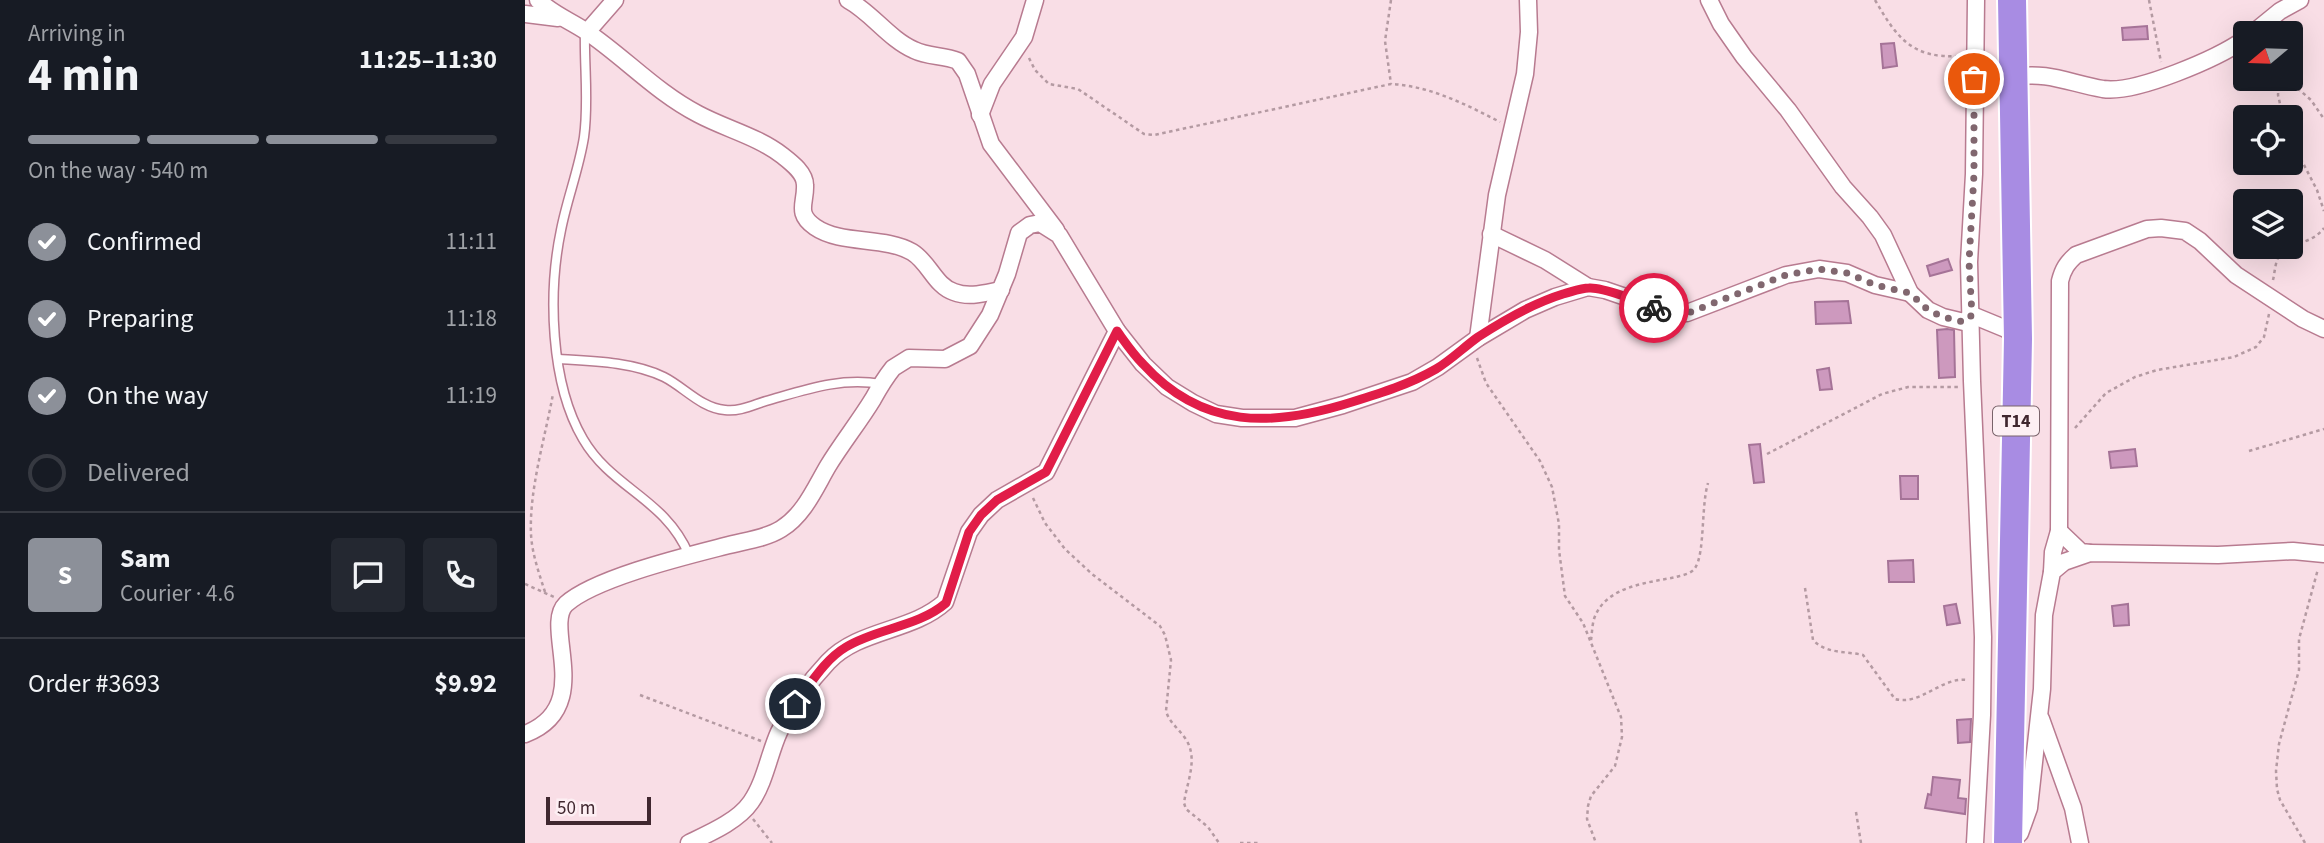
<!DOCTYPE html>
<meta charset="utf-8">
<style>
:root{--surface:#171b24;--page:#242831;--text:#f1f3f6;--muted:#9ea1a6;--line:#363941;--accent:#8c9099}
body{margin:0;font-family:"Source Sans 3",sans-serif;background:var(--page);color:var(--text);height:100vh;display:flex;flex-direction:column;font-size:26px;white-space:nowrap}
*{box-sizing:border-box;margin:0}
p{font-size:23px;color:var(--muted)}
.icon{flex:none;width:38px;height:38px;fill:none;stroke:currentColor;stroke-width:2;stroke-linecap:round;stroke-linejoin:round}
.map{position:relative;flex:1;overflow:hidden}
.sheet{display:flex;flex-direction:column;background:var(--surface);width:525px}
.sheet>*{flex:none}
.needle{width:46px;rotate:251deg}
.fabs{position:absolute;left:1708px;top:21px;display:grid;gap:14px}
.fabs a{display:grid;place-items:center;width:70px;height:70px;border-radius:7px;background:var(--surface);box-shadow:0 7px 28px #0002;font-size:35px}
.scale{position:absolute;left:21px;bottom:18px;width:105px;box-sizing:border-box;padding-left:7px;border:4px solid #40272f;border-top:0;font-size:19px;line-height:24px;white-space:nowrap;color:#40272f;-webkit-text-stroke:5px #fdeff3;paint-order:stroke}
.pin{position:absolute;display:grid;place-items:center;width:60px;height:60px;color:#fff;margin:-30px;border:4px solid #fff;border-radius:50%;box-shadow:0 2px 7px #0007}
.courier{position:absolute;display:grid;place-items:center;width:70px;height:70px;margin:-35px;border:5px solid #e11d48;border-radius:50%;background:#fff;color:#222;box-shadow:0 2px 9px #0007}
.headline em{font-style:normal;font-weight:700}
.headline div{display:flex;flex-direction:column-reverse}
.headline{display:flex;align-items:center;justify-content:space-between;height:119px;padding:0 28px}
h1{font-size:46px;font-weight:700;line-height:52px}
.bar{display:grid;grid-template-columns:repeat(4,1fr);gap:10px 7px;align-content:center;height:84px;padding:0 28px}
.bar i{height:9px;border-radius:5px;background:var(--line)}
.bar .current{background:var(--accent)}
.bar p{grid-column:span 4}
.line{display:flex;align-items:center;gap:18px;padding:0 28px;border-top:2px solid var(--line)}
.line div{flex:1}
.round{display:grid;place-items:center;flex:none;width:74px;height:74px;border-radius:7px;background:var(--page)}
ol{padding:0 28px;list-style:none}
li{display:flex;align-items:center;gap:21px;height:77px}
li p{margin-inline-start:auto}
li .icon{padding:7px;border-radius:50%;background:var(--accent);color:#fff;stroke-width:4}
li:last-child{color:var(--muted)}
li i{width:38px;height:38px;border:4px solid var(--line);border-radius:50%}
main{display:flex;flex:1;min-height:0}
.map>svg:first-child{display:block}
.building{fill:#cd99be;stroke:#a57397;stroke-width:2}
.lines{fill:none;stroke-linecap:round;stroke-linejoin:round}
.lane-casing{stroke:#b87b90;stroke-width:11}
.street-casing{stroke:#b87b90;stroke-width:19}
.highway-casing{stroke:#fff;stroke-width:32}
.path{stroke:#b49aa2;stroke-width:2.5;stroke-dasharray:3.5 3.5;stroke-linecap:butt}
.lane{stroke:#fff;stroke-width:8}
.street{stroke:#fff;stroke-width:16}
.highway{stroke:#a88ce3;stroke-width:28}
.done{stroke:#81676f;stroke-width:7;stroke-dasharray:0 12.6}
.route{stroke:#e11d48;stroke-width:9}
.labels{text-anchor:middle;dominant-baseline:central;stroke-width:5;stroke-linejoin:round;paint-order:stroke}
.shield{fill:#fdeff3;stroke:#79636a;stroke-width:2}
.shield-label{font-size:18px;font-weight:bold;fill:#40272f}
</style>
<main>
<section class="sheet">
<div class="headline"><div><h1>4 min</h1><p>Arriving in</p></div><em>11:25–11:30</em></div>
<div class="bar"><i class="current"></i><i class="current"></i><i class="current"></i><i></i><p>On the way · 540 m</p></div>
<ol>
<li><svg class="icon" aria-label="check" viewBox="0 0 24 24"><path d="M5 12l5 5 9-10"/></svg>Confirmed<p>11:11</p></li>
<li><svg class="icon" aria-label="check" viewBox="0 0 24 24"><path d="M5 12l5 5 9-10"/></svg>Preparing<p>11:18</p></li>
<li><svg class="icon" aria-label="check" viewBox="0 0 24 24"><path d="M5 12l5 5 9-10"/></svg>On the way<p>11:19</p></li>
<li><i></i>Delivered</li>
</ol>
<div class="line" style="height:126px"><b class="round" style="background:var(--accent);color:#fff">S</b><div><b>Sam</b><p>Courier · 4.6</p></div><a class="round"><svg class="icon" aria-label="chat" viewBox="0 0 24 24"><path d="M4 5h16v11H9l-5 4z"/></svg></a><a class="round"><svg class="icon" aria-label="phone" viewBox="0 0 24 24"><path d="M5 4h4l2 5-3 2q2 4 5 5l2-3 5 2v4C11 20 4 13 5 4z"/></svg></a></div>
<div class="line" style="height:91px"><div>Order #3693</div><b>$9.92</b></div>
</section>
<div class="map">
<svg width="1799" height="843" viewBox="0 0 1799 843">
<rect width="100%" height="100%" fill="#f9dee6"/>
<g class="building">
<polygon points="1622,26 1623,39 1598,40 1597,28"/>
<polygon points="1369,43 1372,66 1358,68 1356,44"/>
<polygon points="1423,259 1427,270 1405,276 1402,266"/>
<polygon points="1323,301 1326,323 1291,324 1290,302"/>
<polygon points="1422,329 1429,330 1430,377 1414,378 1412,330"/>
<polygon points="1304,368 1307,389 1295,390 1292,370"/>
<polygon points="1235,444 1239,482 1229,483 1224,445"/>
<polygon points="1610,449 1612,466 1586,468 1584,452"/>
<polygon points="1375,476 1393,476 1393,499 1376,499"/>
<polygon points="1388,560 1389,582 1364,582 1363,561"/>
<polygon points="1431,604 1435,623 1422,625 1419,606"/>
<polygon points="1603,604 1604,625 1589,626 1587,606"/>
<polygon points="1446,719 1445,742 1433,743 1432,720"/>
<polygon points="1408,777 1435,780 1433,798 1441,799 1440,814 1400,808 1403,794 1406,795"/>
</g>
<g class="lines">
<g class="lane-casing">
<g id="lane">
<path d="M60,31C59,66 64,102 59,137C54,169 42,199 36,230C23,292 25,383 58,439C87,489 140,498 164,555"/>
<path d="M34,359C68,361 108,362 139,377C159,387 176,408 200,410C214,412 228,405 241,401C280,390 315,377 356,384"/>
</g>
</g>
<g class="street-casing">
<g id="street">
<path d="M13,0C27,14 46,21 62,32C99,57 132,93 173,114C201,129 232,136 258,156C267,163 280,173 280,185C281,203 270,213 290,227C316,245 359,236 387,252C404,262 410,286 429,292C444,298 460,293 476,290"/>
<path d="M323,0C347,13 364,39 389,50C403,57 419,55 433,61L442,74L466,144L531,230"/>
<polyline points="1184,0 1196,24 1219,57 1263,110 1318,187 1345,217 1358,235 1385,293 1403,310 1418,317 1439,322 1447,315 1481,329 1493,339"/>
<polyline points="0,14 33,18"/>
<polyline points="62,32 90,0"/>
<polyline points="1728,33 1755,11 1775,0"/>
<path d="M1487,77C1522,71 1544,83 1578,89C1611,94 1693,58 1720,39"/>
<polyline points="455,115 467,84 499,37 510,0"/>
<polyline points="966,234 1020,260 1063,287"/>
<polyline points="953,338 972,195 1000,74 1004,32 1003,0"/>
<polyline points="1534,531 1556,552 1565,553"/>
<path d="M1527,572L1528,552L1534,531L1535,281C1538,269 1542,263 1551,255L1622,229L1636,228L1660,231L1675,241L1711,275L1778,319L1799,329"/>
<polyline points="1516,719 1548,808 1555,843"/>
<path d="M0,734C71,707 17,627 41,604C70,578 161,556 200,546C218,541 240,539 256,529C279,515 290,488 303,466C317,443 334,422 348,399C354,388 360,378 368,368L384,358L420,359L445,346L465,315L482,274L494,233L505,225L515,223L534,235L592,331L618,364L642,387L668,403L691,414L717,418H770L818,405L887,382L913,367L953,338L1000,310L1030,297L1063,287L1080,290L1124,305L1137,312L1162,313L1261,275L1294,269L1322,273L1350,285L1385,293"/>
<path d="M164,843C185,833 213,821 226,802C240,782 244,754 254,732C266,708 284,682 303,662C334,629 387,632 420,602L444,532L456,515L472,500L521,472L592,331"/>
<polyline points="1450,843 1457,715 1458,637 1447,381 1444,262 1449,174 1451,0"/>
<polyline points="1485,843 1495,833 1504,808 1517,689 1519,615 1527,572 1539,562 1565,553 1693,555 1768,551 1799,554"/>
</g>
</g>
<g class="highway-casing">
<polyline id="highway" points="1483,843 1493,339 1487,0"/>
</g>
<g class="path">
<polyline points="866,0 860,41 866,84"/>
<path d="M1350,0C1372,38 1387,59 1435,56"/>
<polyline points="1624,0 1636,62"/>
<path d="M504,58L510,70L524,84L553,89L619,134L629,135L866,84C905,86 940,104 975,122"/>
<polyline points="1754,79 1753,95 1758,117"/>
<polyline points="1762,79 1786,100 1799,119"/>
<polyline points="1766,140 1792,190 1799,211"/>
<path d="M1748,280C1750,272 1750,260 1756,253C1765,242 1786,245 1799,228"/>
<polyline points="952,358 961,383 1015,461 1027,487 1034,524 1034,550 1040,596 1058,623 1096,717 1097,737 1090,766 1066,796 1063,806 1062,819 1071,843"/>
<polyline points="1550,428 1581,393 1610,377 1632,370 1709,357 1731,347 1739,337 1744,314"/>
<polyline points="1724,451 1799,429"/>
<polyline points="1242,454 1357,394 1383,387 1434,387"/>
<path d="M508,498L520,523L540,549L567,574L635,626L640,635L646,660L641,711C644,722 653,728 660,738C674,758 662,781 659,803L661,809L683,827L694,843"/>
<polyline points="0,584 29,597"/>
<path d="M1280,588L1288,640C1301,654 1321,651 1338,655L1370,699C1396,706 1417,676 1443,680"/>
<path d="M20,592C14,573 7,554 6,534C4,490 20,438 28,394"/>
<path d="M1066,640C1067,634 1067,626 1069,619C1080,586 1122,583 1151,577C1158,575 1166,574 1170,568C1180,554 1176,506 1183,483"/>
<polyline points="115,695 236,741"/>
<polyline points="1331,812 1336,843"/>
<polyline points="228,819 247,843"/>
<polyline points="715,843 735,843"/>
<polyline points="1780,843 1755,800 1752,789 1751,771 1754,744 1774,670 1774,639 1793,569"/>
</g>
<use href="#lane" class="lane"/>
<use href="#street" class="street"/>
<use href="#highway" class="highway"/>
</g>
<g class="lines">
<polyline class="done" points="1129,308 1149,314 1163,313 1261,275 1294,269 1322,273 1350,285 1385,293 1403,310 1418,317 1439,322 1447,315 1444,262 1449,174 1449,79"/>
<path class="route" d="M270,704C285,685 299,660 321,647C352,628 393,627 421,603L444,532L456,515L472,500L521,472L592,331C600,342 608,354 618,364C678,430 748,427 827,402C856,393 885,384 911,369C926,360 939,347 953,337C979,320 1009,303 1038,294C1046,292 1056,288 1064,288C1077,287 1117,302 1129,308"/>
</g>
<g class="labels">
<rect class="shield" x="1468" y="406.5" width="46" height="29" rx="5"/>
<g class="shield-label">
<text x="1491" y="421">T14</text>
</g>
</g>
</svg>
<div class="fabs">
<a><svg class="needle" viewBox="-14 -14 28 28"><path d="M0-13l5 13h-10z" fill="#e53935"/><path d="M0 13l5-13h-10z" fill="#9ea1a6"/></svg></a>
<a><svg class="icon" aria-label="locate" viewBox="0 0 24 24"><circle cx="12" cy="12" r="6"/><path d="M12 2v4M12 18v4M2 12h4M18 12h4"/></svg></a>
<a><svg class="icon" aria-label="layers" viewBox="0 0 24 24"><path d="M12 4l9 5-9 5-9-5zM3 14l9 5 9-5"/></svg></a>
</div>
<div class="scale">50 m</div>
<div class="pin" style="left:1449px;top:79px;background:#ea580c"><svg class="icon" aria-label="bag" viewBox="0 0 24 24"><path d="M5 8h14l-1 12H6zM9 8a3 3 0 0 1 6 0"/></svg></div>
<div class="pin" style="left:270px;top:704px;background:#1f2937"><svg class="icon" aria-label="home" viewBox="0 0 24 24"><path d="M3 11l9-7 9 7M6 9v11h12V9"/></svg></div>
<div class="courier" style="left:1129px;top:308px"><svg class="icon" aria-label="bike" viewBox="0 0 24 24"><circle cx="6" cy="16" r="4"/><circle cx="18" cy="16" r="4"/><path d="M6 16l4-8h5l3 8M10 8l3 8H6M13 5h3"/></svg></div>
</div>
</main>
